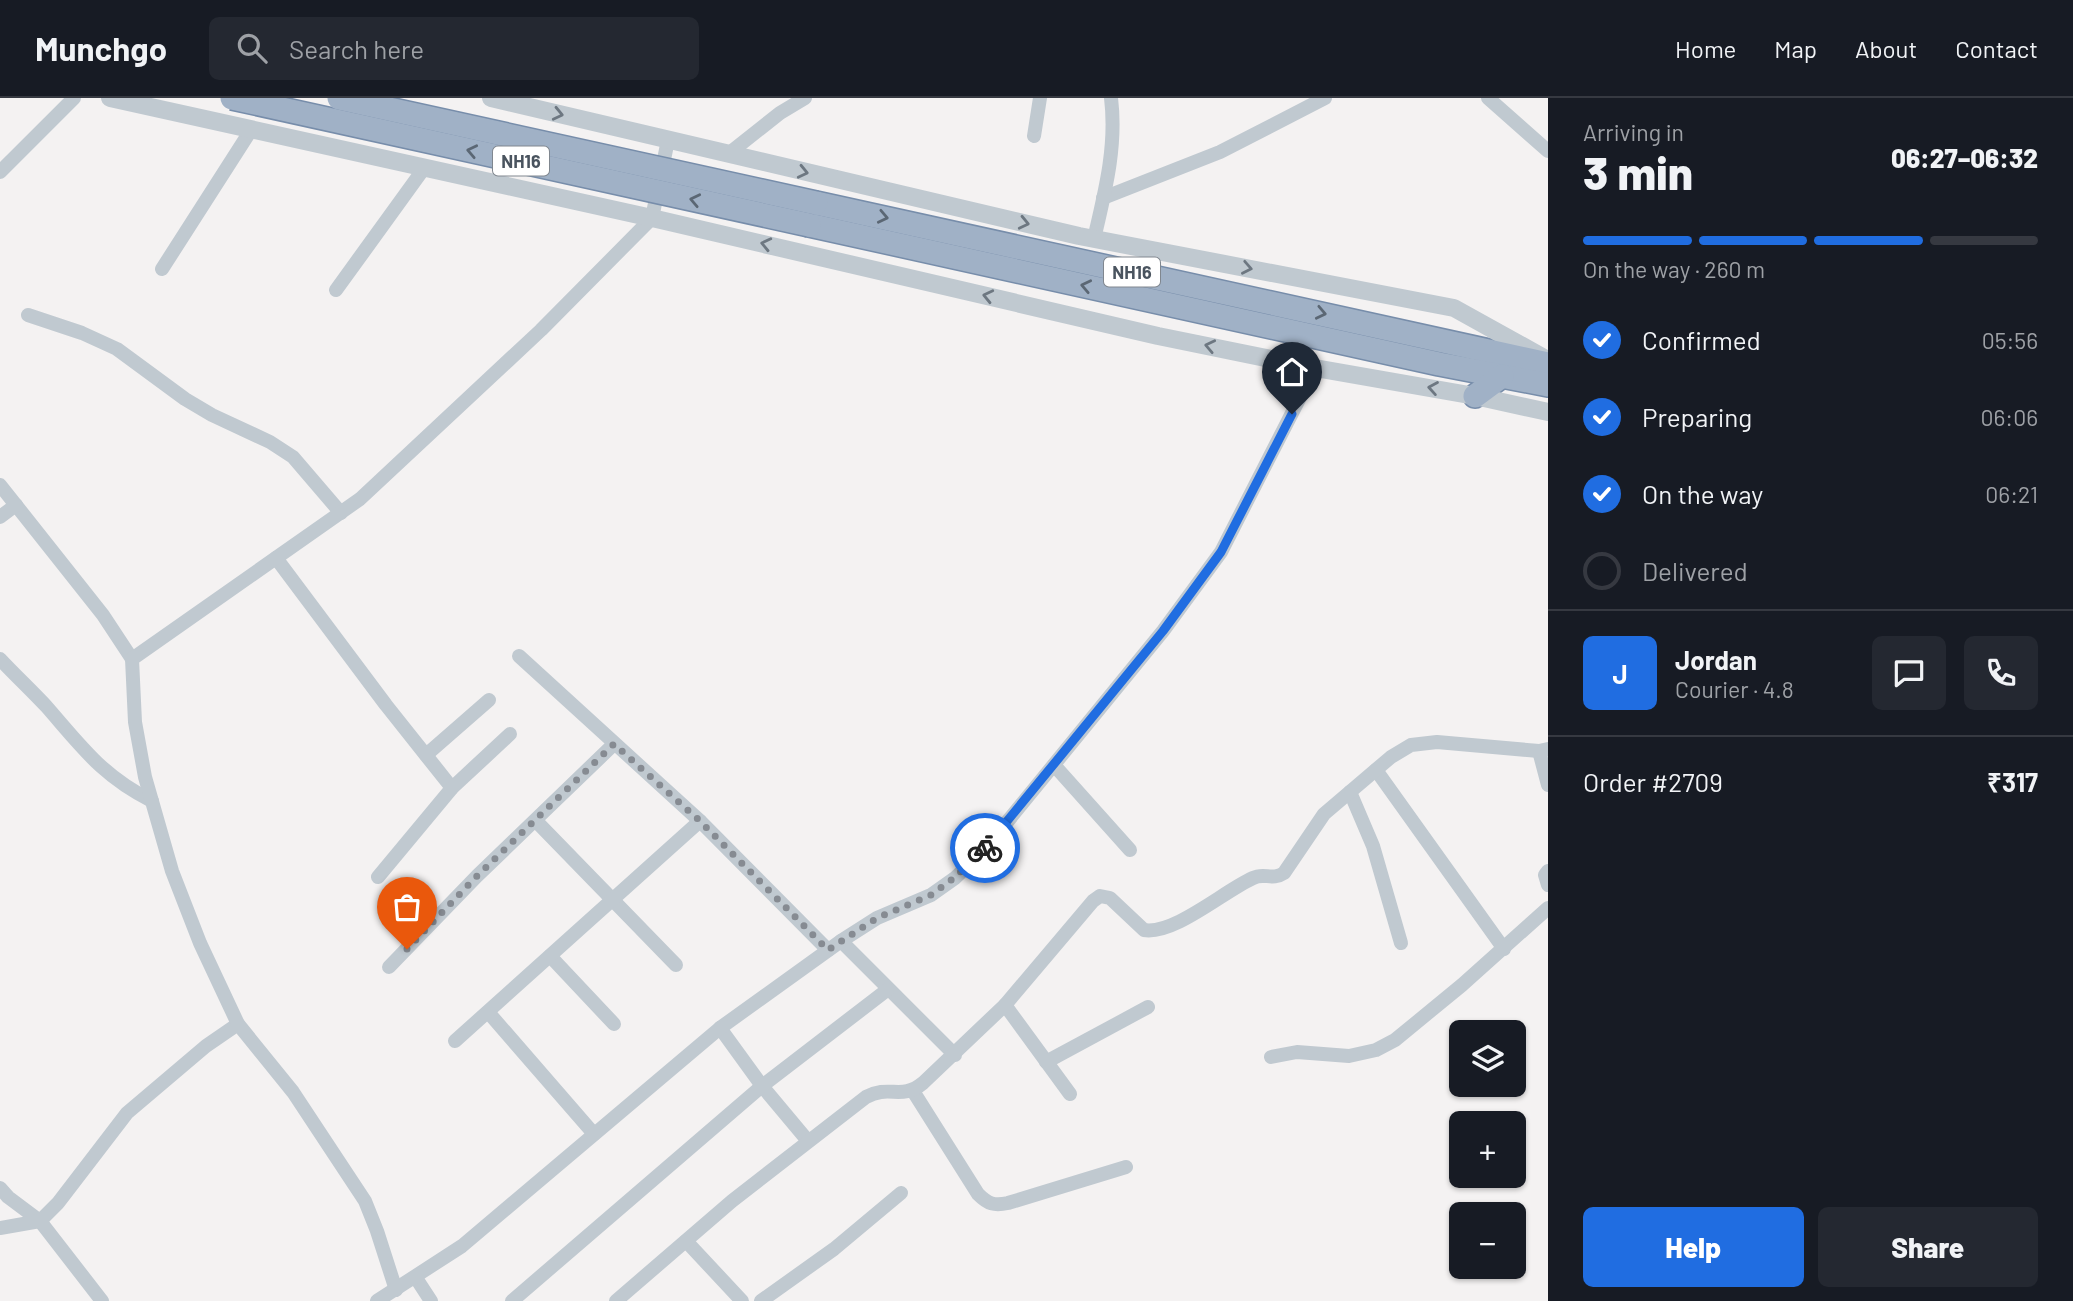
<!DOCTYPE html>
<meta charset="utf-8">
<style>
:root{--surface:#171b24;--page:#242831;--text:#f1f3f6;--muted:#9ea1a6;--line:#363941;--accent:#206de1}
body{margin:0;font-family:Barlow,sans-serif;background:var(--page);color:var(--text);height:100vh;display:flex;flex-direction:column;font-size:26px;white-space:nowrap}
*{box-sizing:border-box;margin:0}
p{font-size:23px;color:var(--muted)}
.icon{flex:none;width:38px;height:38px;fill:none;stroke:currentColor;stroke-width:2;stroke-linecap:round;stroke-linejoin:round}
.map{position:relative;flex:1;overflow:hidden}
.side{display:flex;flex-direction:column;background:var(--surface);width:525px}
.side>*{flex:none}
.tools{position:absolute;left:1449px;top:922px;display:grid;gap:14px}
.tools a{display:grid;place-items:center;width:77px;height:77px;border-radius:10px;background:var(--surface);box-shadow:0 2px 5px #0004;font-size:35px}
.pin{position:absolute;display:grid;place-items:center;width:60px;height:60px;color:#fff;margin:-72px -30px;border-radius:50% 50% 50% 0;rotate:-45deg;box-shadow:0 0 7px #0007}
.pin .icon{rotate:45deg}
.courier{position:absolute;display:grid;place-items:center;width:70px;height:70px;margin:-35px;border:5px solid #206de1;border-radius:50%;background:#fff;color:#222;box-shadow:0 2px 9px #0007}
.head em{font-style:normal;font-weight:800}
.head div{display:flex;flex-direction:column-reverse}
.head{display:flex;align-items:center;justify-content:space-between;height:119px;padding:0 35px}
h1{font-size:46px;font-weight:800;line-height:52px}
.bar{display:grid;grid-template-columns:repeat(4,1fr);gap:10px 7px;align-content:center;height:84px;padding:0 35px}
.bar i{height:9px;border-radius:5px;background:var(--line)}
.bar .on{background:var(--accent)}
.bar p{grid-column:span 4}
.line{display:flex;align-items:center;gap:18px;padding:0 35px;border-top:2px solid var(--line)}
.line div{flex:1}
.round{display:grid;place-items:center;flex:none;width:74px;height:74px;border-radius:10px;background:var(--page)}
ol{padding:0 35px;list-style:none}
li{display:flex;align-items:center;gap:21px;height:77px}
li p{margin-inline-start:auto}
li .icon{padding:7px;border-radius:50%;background:var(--accent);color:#fff;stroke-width:4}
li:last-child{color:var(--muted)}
li i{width:38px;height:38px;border:4px solid var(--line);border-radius:50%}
.button{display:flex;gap:14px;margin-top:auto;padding:14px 35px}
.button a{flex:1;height:80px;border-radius:10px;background:var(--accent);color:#fff;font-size:28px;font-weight:800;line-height:80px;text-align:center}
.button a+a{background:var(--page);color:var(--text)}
header{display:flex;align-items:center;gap:42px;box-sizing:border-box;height:98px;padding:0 35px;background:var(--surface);border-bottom:2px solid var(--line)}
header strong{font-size:33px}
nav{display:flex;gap:38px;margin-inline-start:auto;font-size:24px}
.search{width:490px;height:63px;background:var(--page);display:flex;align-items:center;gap:18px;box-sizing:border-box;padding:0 24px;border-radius:10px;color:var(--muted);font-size:26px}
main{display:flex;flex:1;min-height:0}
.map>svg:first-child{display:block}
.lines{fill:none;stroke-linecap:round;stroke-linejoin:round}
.trunk-casing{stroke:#778daa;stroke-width:26}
.minor{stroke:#c0c9d0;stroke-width:14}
.tertiary{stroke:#c0c9d0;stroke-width:18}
.trunk{stroke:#a0b1c6;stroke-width:23}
.trunk-bridge-casing{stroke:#778daa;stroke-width:26;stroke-linecap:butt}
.trunk-bridge{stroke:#a0b1c6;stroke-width:23}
.oneway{stroke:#6d7781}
.oneway2{stroke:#5b6774}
.done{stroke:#868b92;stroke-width:7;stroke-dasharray:0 12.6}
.route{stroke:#206de1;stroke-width:9}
.labels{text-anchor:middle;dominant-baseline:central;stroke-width:6;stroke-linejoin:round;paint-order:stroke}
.shield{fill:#fff;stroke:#80878f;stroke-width:2}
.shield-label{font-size:18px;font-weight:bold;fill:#4a545f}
</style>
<header>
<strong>Munchgo</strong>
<div class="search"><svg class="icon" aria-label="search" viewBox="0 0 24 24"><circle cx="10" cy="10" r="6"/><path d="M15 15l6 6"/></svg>Search here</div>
<nav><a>Home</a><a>Map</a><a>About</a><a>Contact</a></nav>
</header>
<main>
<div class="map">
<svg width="1548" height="1203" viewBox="0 0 1548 1203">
<rect width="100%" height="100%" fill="#f4f2f2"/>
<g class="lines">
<g class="trunk-casing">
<g id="trunk">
<polyline points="816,105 1548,266"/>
<polyline points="809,127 1439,266 1548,287"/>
<polyline points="1475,298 1502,278"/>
</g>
</g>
<g class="minor">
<polyline points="1488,0 1548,53"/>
<polyline points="1034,38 1040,0"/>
<polyline points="727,57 780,15 805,0"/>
<polyline points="0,74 74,0"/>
<polyline points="1103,100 1220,54 1325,0"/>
<path d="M1094,141C1105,94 1117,48 1111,0"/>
<polyline points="162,171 251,32"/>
<polyline points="336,192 425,69"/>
<polyline points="28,217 82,235 117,251 185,301 212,317 270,344 293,359 341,415"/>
<polyline points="0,387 103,517 132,561"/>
<polyline points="0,419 16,407"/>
<polyline points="276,460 386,607 452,690"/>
<polyline points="519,558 700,723 828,852"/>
<path d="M0,561C15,577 31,592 46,608C82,649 102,678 152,703"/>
<polyline points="1539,653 1548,687"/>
<polyline points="426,657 489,602"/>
<polyline points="1054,667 1130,752"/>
<polyline points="1376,672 1504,851"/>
<polyline points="1350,694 1373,748 1401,845"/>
<polyline points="536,723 676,867"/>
<polyline points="1548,773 1545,777 1548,787"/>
<polyline points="378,779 452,690 510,636"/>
<polyline points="841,843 955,957"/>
<polyline points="550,858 614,926"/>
<polyline points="389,869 477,778 614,646"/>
<polyline points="1005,907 1070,996"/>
<polyline points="488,914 594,1036"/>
<polyline points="720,930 762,988 808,1043"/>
<polyline points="455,943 700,723"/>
<polyline points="1271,959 1297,954 1349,958 1376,952 1395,942 1462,887 1548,810"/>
<polyline points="1046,964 1148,909"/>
<path d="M913,993L978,1096C988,1106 994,1108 1008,1105L1126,1069"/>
<polyline points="0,1090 8,1099 40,1123 102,1203"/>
<polyline points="0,1130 40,1123 58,1105 127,1015 206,948 238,926"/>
<polyline points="686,1143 742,1203"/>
<polyline points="416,1180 431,1203"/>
<polyline points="396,1192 377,1133 365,1103 293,994 238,926 200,845 172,773 145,679 135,624 132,561 360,401 541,232 652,120 668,42"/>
<polyline points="377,1203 462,1148 720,930 841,843 877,820 931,797 955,780 985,751 1163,533 1221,454 1315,270"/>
<polyline points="512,1203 762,988 887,892"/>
<path d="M616,1203L732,1103L866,999C890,986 901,1003 923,985L1005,907L1093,803L1100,798L1110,800L1144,832C1174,837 1224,793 1253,780C1264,774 1272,783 1284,775L1324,716L1391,659L1411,647L1437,644L1539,653L1548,651"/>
<polyline points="761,1203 834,1151 901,1095"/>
</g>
<g class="tertiary">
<polyline points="110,0 652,120 1158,238 1315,270 1475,298 1548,314"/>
<polyline points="491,0 1079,138 1454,210 1544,260"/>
</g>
<use href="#trunk" class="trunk"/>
<g class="trunk-bridge-casing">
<g id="trunk-bridge">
<polyline points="232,0 809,127"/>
<polyline points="339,0 816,105"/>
</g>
</g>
<use href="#trunk-bridge" class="trunk-bridge"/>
</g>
<defs><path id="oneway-chevron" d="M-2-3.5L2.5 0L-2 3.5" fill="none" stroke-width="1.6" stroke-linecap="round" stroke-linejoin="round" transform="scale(1.75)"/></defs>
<g class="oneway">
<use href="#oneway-chevron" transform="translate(558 16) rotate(13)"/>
<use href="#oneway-chevron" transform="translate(803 74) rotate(13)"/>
<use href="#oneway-chevron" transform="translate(1024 125) rotate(13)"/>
<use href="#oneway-chevron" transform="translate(766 146) rotate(-167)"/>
<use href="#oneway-chevron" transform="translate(1247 170) rotate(11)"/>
<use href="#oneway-chevron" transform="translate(988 198) rotate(-167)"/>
<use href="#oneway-chevron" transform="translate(1210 248) rotate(-168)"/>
<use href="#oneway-chevron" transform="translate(1433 290) rotate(-170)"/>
</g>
<g class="oneway2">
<use href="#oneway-chevron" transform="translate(472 53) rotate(-168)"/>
<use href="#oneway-chevron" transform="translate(695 102) rotate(-168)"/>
<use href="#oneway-chevron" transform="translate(883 119) rotate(12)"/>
<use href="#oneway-chevron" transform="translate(1086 188) rotate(-168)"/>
<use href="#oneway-chevron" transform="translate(1321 215) rotate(12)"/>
</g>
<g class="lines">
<polyline class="done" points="407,851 477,778 614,646 700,723 828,852 877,820 931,797 954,780 985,750"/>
<polyline class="route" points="985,750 1163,533 1221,454 1292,316"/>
</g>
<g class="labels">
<g class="shield">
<rect x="493" y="48.5" width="56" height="29" rx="5"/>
<rect x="1104" y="159.5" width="56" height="29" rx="5"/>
</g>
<g class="shield-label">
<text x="521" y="63">NH16</text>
<text x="1132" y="174">NH16</text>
</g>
</g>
</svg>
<div class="tools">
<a><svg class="icon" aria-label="layers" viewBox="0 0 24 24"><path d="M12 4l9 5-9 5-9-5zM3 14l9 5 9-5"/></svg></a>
<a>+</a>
<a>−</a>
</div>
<div class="pin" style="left:407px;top:851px;background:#ea580c"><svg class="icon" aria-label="bag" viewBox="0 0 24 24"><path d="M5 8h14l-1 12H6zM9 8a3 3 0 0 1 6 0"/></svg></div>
<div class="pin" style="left:1292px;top:316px;background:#1f2937"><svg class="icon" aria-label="home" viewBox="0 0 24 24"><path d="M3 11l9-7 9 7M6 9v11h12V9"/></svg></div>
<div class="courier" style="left:985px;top:750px"><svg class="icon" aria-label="bike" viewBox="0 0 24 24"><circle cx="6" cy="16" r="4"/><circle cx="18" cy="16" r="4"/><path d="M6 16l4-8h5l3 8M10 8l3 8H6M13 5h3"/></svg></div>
</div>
<section class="side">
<div class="head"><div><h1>3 min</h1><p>Arriving in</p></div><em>06:27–06:32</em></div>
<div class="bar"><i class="on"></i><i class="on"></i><i class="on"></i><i></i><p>On the way · 260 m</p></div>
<ol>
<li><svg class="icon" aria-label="check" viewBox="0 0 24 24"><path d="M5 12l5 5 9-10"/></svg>Confirmed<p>05:56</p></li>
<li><svg class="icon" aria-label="check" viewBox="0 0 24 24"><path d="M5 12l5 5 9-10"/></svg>Preparing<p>06:06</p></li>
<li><svg class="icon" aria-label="check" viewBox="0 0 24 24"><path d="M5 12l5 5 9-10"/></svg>On the way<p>06:21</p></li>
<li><i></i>Delivered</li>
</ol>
<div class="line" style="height:126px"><b class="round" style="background:var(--accent);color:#fff">J</b><div><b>Jordan</b><p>Courier · 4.8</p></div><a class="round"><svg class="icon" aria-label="chat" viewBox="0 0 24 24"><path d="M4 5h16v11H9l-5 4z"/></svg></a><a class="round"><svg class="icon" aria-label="phone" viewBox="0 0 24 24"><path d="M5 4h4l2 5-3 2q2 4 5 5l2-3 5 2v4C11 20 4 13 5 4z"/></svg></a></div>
<div class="line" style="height:91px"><div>Order #2709</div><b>₹317</b></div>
<div class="button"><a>Help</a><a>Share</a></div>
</section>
</main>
